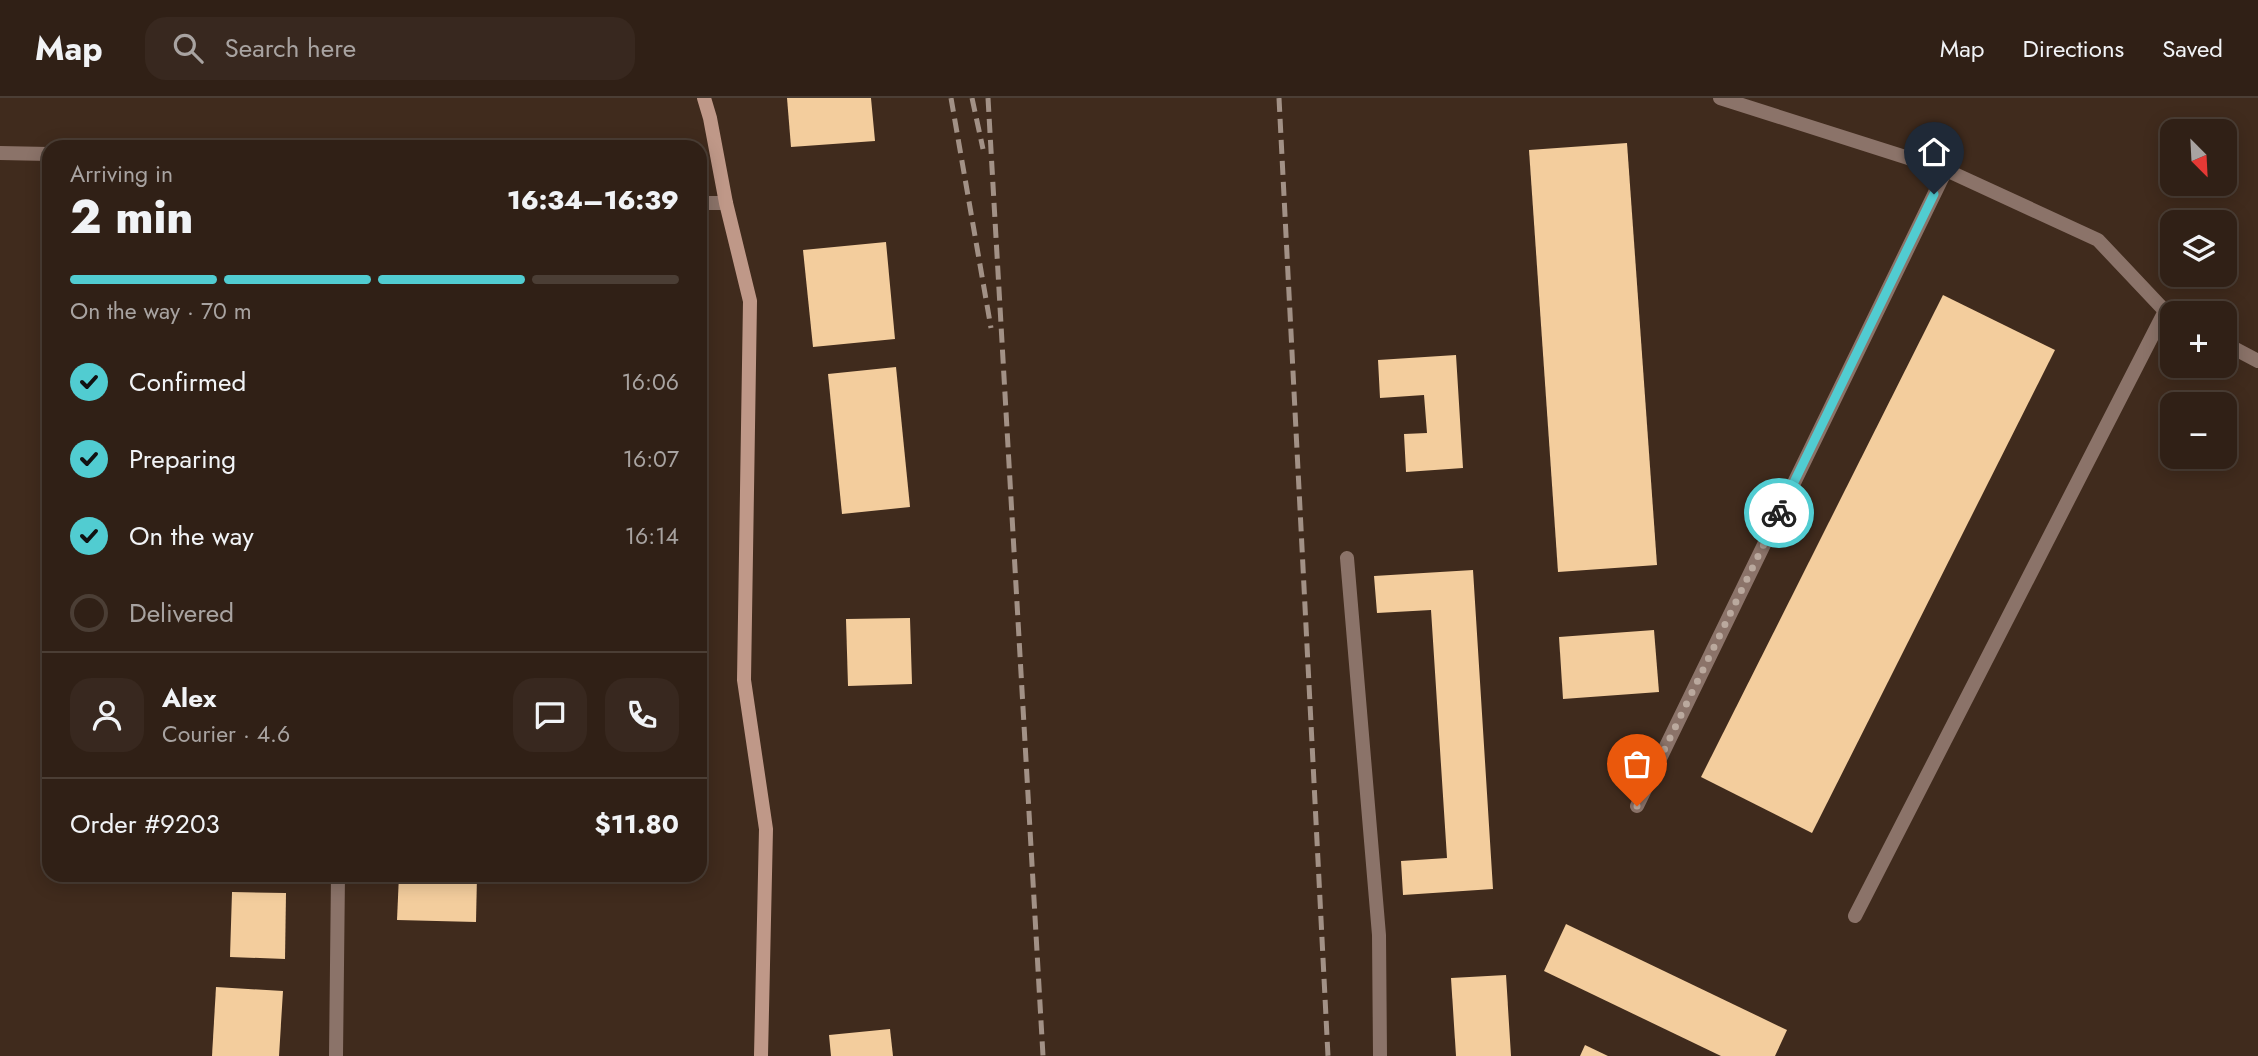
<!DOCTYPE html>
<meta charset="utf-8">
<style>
:root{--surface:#302016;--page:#38281f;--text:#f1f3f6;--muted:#a8a3a1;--line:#4b3e35;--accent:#51ccd1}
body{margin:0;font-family:Jost,sans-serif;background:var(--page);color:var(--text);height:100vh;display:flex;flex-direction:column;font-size:26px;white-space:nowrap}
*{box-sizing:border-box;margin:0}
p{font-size:23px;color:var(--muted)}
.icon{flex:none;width:38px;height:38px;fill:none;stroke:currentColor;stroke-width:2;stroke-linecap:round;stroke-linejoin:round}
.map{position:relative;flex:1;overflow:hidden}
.panel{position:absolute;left:42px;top:42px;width:665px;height:742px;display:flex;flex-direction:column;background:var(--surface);border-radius:21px;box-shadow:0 4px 18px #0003,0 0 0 2px var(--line)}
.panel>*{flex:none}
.needle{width:46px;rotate:156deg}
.controls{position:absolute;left:2160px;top:21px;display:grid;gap:14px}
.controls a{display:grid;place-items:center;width:77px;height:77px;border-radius:14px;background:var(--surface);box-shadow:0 4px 18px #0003,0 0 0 2px var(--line);font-size:35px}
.pin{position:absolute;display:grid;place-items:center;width:60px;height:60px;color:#fff;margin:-72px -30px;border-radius:50% 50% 50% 0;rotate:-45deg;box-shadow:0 0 7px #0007}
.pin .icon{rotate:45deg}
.courier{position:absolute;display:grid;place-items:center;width:70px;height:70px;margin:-35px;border:5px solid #51ccd1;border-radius:50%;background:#fff;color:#222;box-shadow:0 2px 9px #0007}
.summary em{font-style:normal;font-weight:800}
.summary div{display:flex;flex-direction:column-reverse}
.summary{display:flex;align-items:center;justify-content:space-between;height:119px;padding:0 28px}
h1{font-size:46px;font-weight:800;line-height:52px}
.bar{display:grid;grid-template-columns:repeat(4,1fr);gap:10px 7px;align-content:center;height:84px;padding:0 28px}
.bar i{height:9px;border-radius:5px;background:var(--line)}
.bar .active{background:var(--accent)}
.bar p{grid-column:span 4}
.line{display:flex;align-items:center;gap:18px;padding:0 28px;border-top:2px solid var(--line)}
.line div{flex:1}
.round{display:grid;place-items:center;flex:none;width:74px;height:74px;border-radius:21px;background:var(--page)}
ol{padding:0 28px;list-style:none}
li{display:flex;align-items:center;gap:21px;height:77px}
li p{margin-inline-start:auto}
li .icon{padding:7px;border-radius:50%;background:var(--accent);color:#111;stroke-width:4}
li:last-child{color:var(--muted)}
li i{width:38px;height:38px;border:4px solid var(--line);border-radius:50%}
header{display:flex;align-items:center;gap:42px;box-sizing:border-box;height:98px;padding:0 35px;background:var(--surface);border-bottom:2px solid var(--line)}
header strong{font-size:33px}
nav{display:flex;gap:38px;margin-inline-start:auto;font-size:24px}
.search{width:490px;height:63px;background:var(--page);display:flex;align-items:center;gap:18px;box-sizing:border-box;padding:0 24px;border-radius:21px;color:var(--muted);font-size:26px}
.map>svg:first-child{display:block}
.building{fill:#f3cd9d}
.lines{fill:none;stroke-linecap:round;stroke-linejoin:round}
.lane{stroke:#8b7369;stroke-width:14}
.street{stroke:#8b7369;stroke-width:14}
.secondary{stroke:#bf9888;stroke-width:14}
.rail{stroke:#a29186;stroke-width:5;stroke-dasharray:14 7;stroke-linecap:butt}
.done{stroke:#baa99e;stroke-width:7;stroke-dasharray:0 12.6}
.route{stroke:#51ccd1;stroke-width:9}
</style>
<header>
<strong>Map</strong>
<div class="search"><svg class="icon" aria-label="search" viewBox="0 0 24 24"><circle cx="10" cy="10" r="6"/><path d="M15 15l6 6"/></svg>Search here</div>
<nav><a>Map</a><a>Directions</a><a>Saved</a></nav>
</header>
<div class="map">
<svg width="2258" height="958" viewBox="0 0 2258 958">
<rect width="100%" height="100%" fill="#402b1d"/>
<g class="building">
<polygon points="787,0 871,0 875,43 791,49"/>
<polygon points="1627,45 1657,467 1558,474 1529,52"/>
<polygon points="886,144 895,241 813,249 803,152"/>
<polygon points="1943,197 2055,252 1812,735 1701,679"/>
<polygon points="1456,257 1463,370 1406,374 1404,336 1427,335 1424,297 1380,300 1378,262"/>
<polygon points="896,269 910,409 842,416 828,276"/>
<polygon points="1473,472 1493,791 1403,797 1401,763 1447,760 1431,512 1377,515 1374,478"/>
<polygon points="910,520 912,586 848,588 846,521"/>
<polygon points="1654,532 1659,594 1563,601 1559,539"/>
<polygon points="399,777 477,777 476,824 397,822"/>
<polygon points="232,794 286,795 285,861 230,859"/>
<polygon points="1566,826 1787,932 1775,958 1721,958 1544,873"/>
<polygon points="1506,877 1511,958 1456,958 1451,880"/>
<polygon points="216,889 283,893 279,958 212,958"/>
<polygon points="890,931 893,958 831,958 829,937"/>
<polygon points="1585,947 1608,958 1580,958"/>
</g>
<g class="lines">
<g class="lane">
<polyline points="1720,0 1946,72 2098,142 2165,213 2172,217"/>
<polyline points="2224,245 2258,263"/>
<polyline points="1637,708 1946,72"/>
<polyline points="1855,818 2165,213"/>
</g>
<g class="street">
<polyline points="0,55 49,56"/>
<polyline points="700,105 726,105"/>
<polyline points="1347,460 1379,837 1380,958"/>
<polyline points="336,958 338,777"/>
</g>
<polyline class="secondary" points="704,0 710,20 726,105 750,203 744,582 766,731 761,958"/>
<g class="rail">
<polyline points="951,0 991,230"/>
<polyline points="972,0 983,51"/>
<polyline points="988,0 1043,958"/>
<polyline points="1279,0 1328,958"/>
</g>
</g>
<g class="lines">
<polyline class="done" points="1637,708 1779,415"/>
<polyline class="route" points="1779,415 1934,96"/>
</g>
</svg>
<div class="controls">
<a><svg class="needle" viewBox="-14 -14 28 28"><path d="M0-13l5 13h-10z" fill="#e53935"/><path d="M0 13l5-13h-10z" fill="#a8a3a1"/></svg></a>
<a><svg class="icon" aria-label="layers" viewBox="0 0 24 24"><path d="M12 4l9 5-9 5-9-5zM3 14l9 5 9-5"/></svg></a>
<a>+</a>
<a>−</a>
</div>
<div class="pin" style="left:1637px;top:708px;background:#ea580c"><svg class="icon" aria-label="bag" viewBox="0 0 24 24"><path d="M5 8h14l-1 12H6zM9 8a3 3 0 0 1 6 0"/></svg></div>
<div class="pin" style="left:1934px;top:96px;background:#1f2937"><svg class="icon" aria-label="home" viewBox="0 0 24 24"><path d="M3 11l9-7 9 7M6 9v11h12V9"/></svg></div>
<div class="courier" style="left:1779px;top:415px"><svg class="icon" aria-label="bike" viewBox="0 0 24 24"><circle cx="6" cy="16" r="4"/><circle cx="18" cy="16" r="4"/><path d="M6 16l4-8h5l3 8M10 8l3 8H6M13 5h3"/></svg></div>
<section class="panel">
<div class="summary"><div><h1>2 min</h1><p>Arriving in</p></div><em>16:34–16:39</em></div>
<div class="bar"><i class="active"></i><i class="active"></i><i class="active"></i><i></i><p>On the way · 70 m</p></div>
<ol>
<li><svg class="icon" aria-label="check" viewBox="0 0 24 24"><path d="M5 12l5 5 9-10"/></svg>Confirmed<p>16:06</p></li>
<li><svg class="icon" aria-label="check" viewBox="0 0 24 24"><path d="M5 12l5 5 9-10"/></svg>Preparing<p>16:07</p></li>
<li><svg class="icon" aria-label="check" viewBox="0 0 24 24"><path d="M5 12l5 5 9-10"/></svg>On the way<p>16:14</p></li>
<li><i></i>Delivered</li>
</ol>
<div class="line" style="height:126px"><a class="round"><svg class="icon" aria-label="person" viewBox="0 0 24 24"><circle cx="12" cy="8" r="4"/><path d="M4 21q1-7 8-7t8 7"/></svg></a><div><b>Alex</b><p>Courier · 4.6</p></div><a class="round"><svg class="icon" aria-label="chat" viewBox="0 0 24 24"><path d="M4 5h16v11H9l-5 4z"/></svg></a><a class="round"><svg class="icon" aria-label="phone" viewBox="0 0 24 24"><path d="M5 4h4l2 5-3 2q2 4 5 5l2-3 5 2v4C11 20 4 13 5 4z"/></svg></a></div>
<div class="line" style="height:91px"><div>Order #9203</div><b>$11.80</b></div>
</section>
</div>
